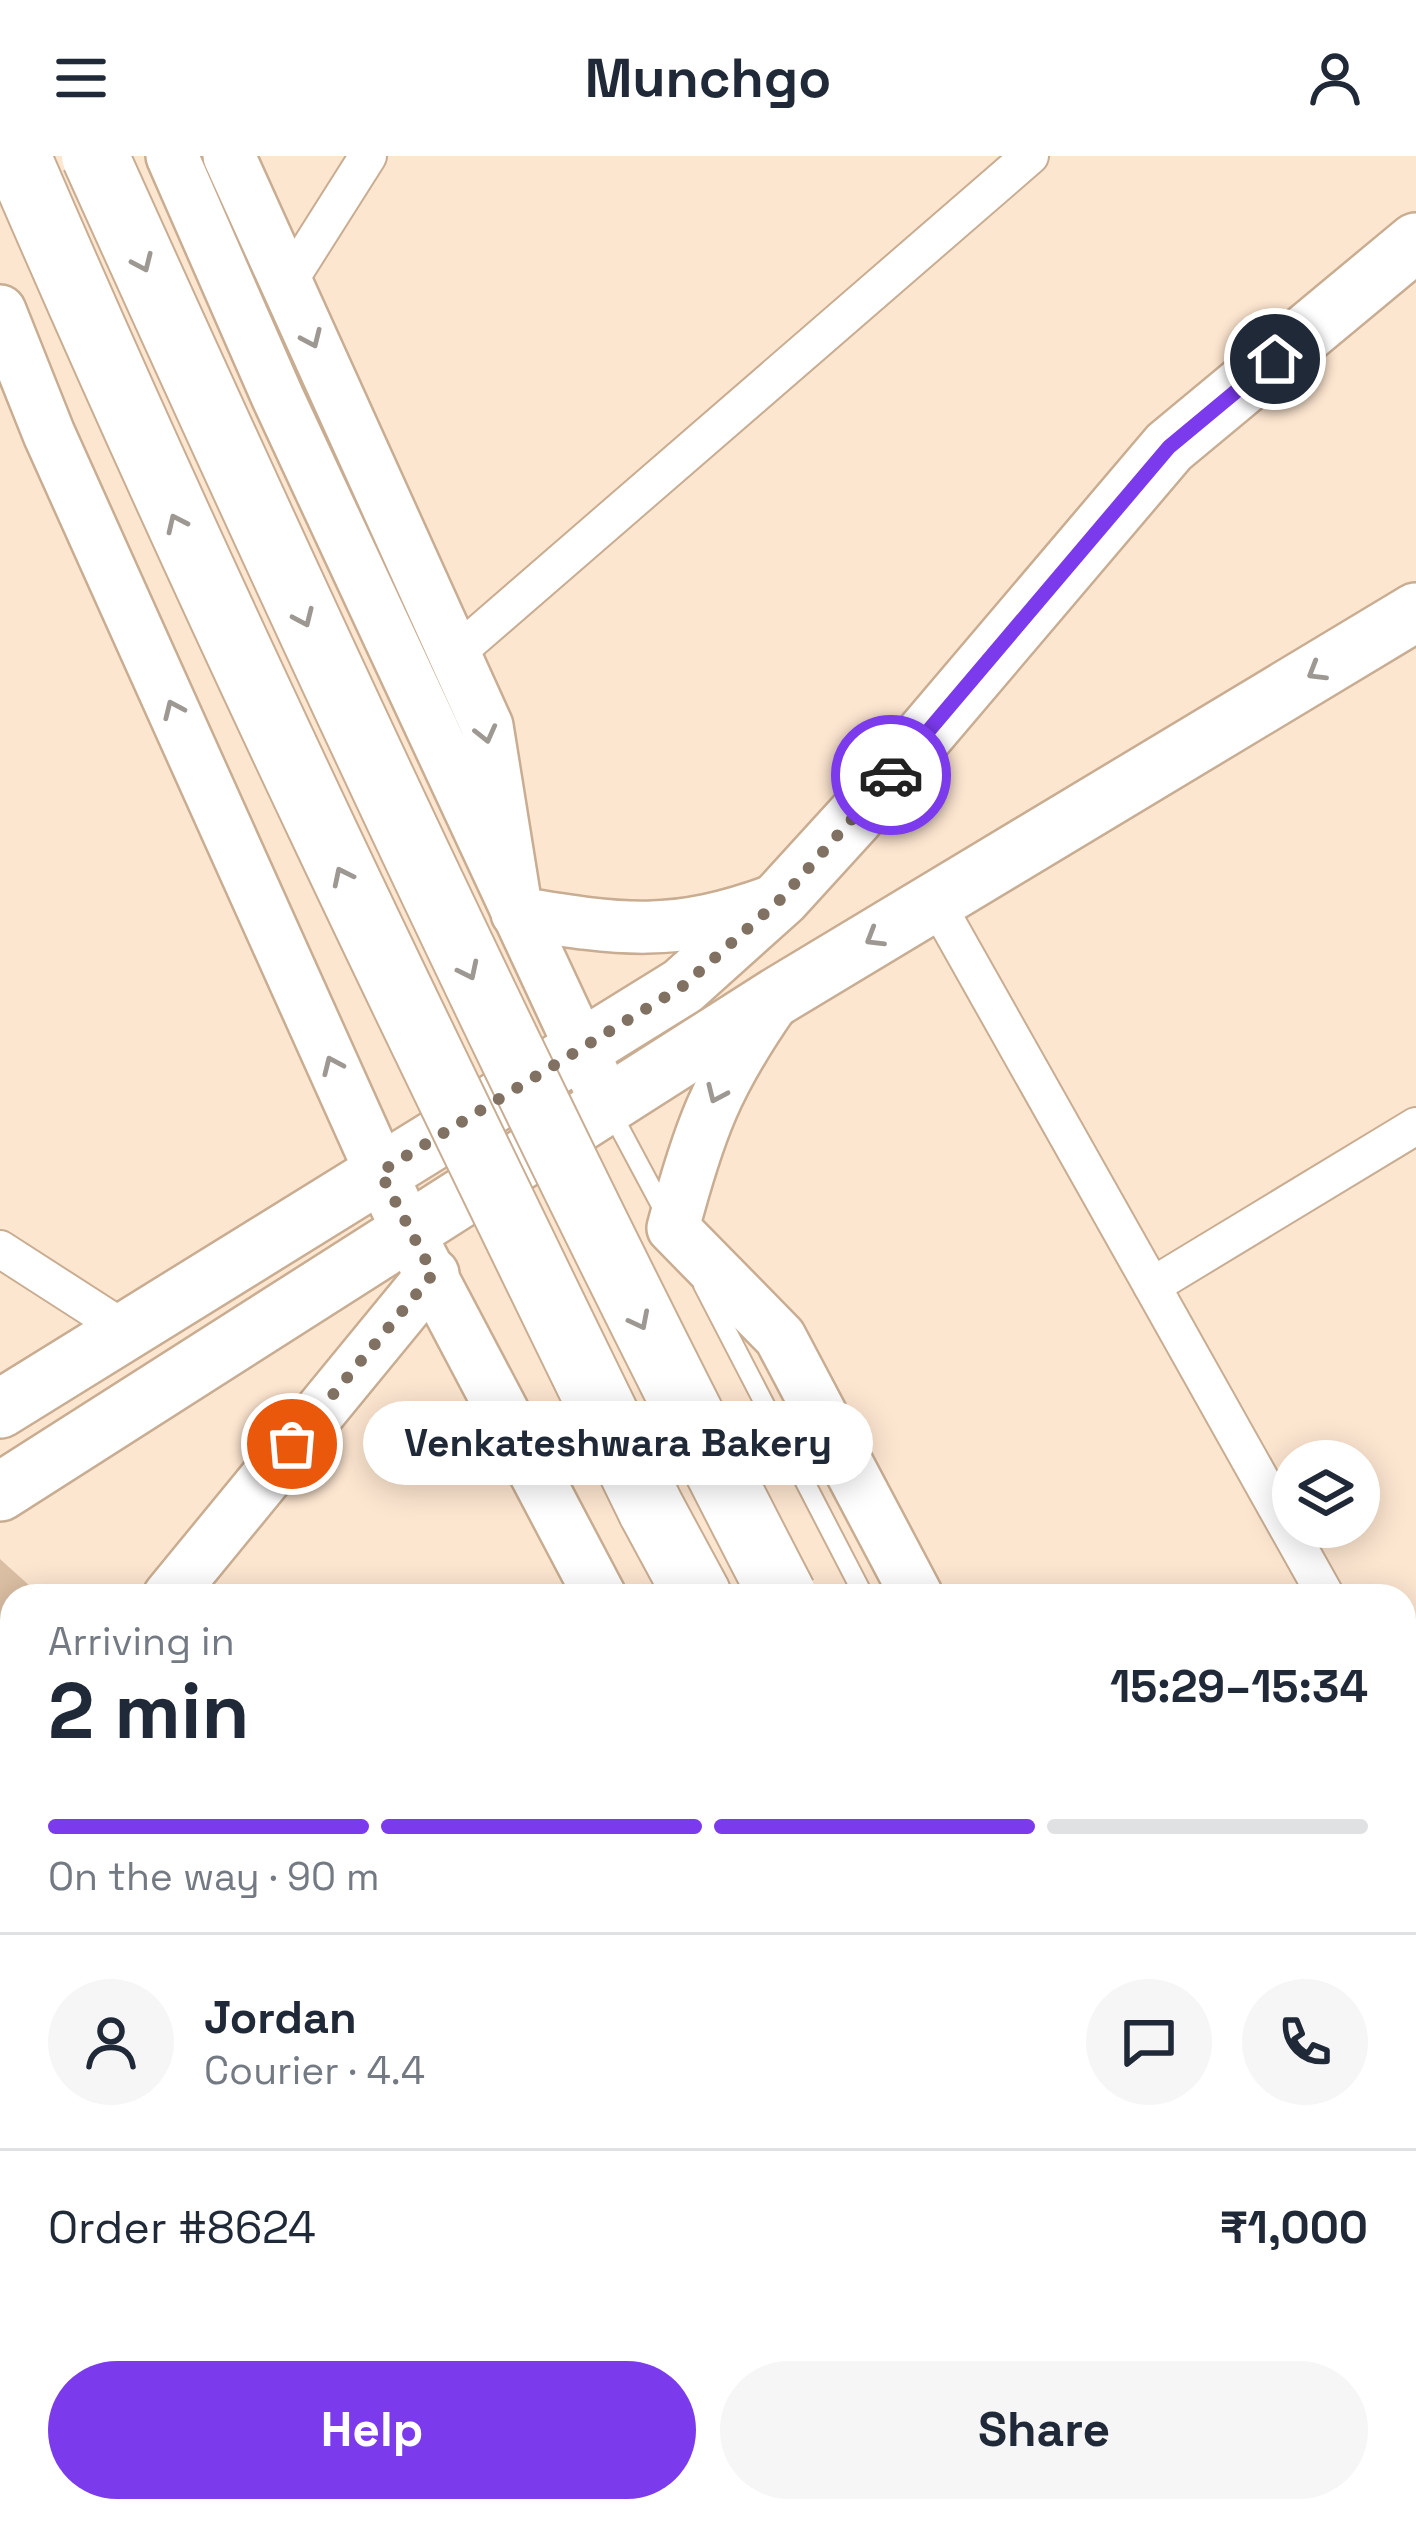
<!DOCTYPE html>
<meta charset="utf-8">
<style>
:root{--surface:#fff;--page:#f6f6f7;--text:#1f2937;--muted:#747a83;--line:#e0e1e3;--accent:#7c3aed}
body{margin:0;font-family:"Space Grotesk",sans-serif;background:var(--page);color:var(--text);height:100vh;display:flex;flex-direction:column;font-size:45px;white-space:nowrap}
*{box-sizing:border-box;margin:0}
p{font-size:39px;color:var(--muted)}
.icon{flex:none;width:66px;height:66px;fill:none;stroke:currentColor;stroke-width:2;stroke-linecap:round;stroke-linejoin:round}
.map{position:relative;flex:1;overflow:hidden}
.panel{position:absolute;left:0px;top:1428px;width:1416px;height:939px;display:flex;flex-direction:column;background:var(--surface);border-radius:36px 36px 0 0;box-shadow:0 6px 30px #0003}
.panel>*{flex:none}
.fabs{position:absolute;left:1272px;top:1284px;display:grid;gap:24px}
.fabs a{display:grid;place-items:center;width:108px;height:108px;border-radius:50%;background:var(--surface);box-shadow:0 6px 30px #0003;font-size:60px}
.pin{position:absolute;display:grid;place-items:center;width:102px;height:102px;color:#fff;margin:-51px;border:6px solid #fff;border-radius:50%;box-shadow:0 3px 12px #0007}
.courier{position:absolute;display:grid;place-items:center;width:120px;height:120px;margin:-60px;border:9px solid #7c3aed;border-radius:50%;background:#fff;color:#222;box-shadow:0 3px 15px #0007}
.bubble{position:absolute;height:84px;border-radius:42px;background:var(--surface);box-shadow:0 6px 30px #0003;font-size:39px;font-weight:800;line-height:84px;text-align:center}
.summary em{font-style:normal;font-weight:800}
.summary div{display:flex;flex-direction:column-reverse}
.summary{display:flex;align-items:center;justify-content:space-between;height:204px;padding:0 48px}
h1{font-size:78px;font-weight:800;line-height:90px}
.bar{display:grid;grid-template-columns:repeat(4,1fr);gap:18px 12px;align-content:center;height:144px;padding:0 48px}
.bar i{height:15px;border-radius:9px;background:var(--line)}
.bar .active{background:var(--accent)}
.bar p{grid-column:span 4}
.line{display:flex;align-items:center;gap:30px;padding:0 48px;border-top:3px solid var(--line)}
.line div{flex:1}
.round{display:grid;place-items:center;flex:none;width:126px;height:126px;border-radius:63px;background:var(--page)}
.cta{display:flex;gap:24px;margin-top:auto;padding:24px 48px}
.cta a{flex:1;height:138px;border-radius:72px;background:var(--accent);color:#fff;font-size:48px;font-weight:800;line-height:138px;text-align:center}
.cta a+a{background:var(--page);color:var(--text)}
header{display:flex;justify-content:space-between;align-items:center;height:156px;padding:0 48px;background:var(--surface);font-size:54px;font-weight:800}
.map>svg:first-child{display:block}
.building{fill:#dbbfa4}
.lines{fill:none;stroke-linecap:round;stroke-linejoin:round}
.lane-casing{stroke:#c8ad92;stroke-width:22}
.street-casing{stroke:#c8ad92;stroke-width:40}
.secondary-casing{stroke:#c8ad92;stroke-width:56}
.primary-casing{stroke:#c8ad92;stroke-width:62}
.highway-casing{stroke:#c8ad92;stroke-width:70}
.lane{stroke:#fff;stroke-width:18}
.street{stroke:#fff;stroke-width:36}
.secondary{stroke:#fff;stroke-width:51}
.primary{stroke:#fff;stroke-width:57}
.highway{stroke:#fff;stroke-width:66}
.highway-bridge-casing{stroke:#c8ad92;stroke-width:70;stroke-linecap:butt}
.highway-bridge{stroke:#fff;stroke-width:66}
.oneway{stroke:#9e9893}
.done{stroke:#807162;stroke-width:12;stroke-dasharray:0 21.6}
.route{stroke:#7c3aed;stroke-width:15}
</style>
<header><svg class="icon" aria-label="menu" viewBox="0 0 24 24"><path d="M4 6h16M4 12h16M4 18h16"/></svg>Munchgo<svg class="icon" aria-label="person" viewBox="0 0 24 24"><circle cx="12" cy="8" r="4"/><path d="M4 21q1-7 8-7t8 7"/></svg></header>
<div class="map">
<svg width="1416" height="2365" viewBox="0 0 1416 2365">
<rect width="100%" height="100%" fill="#fde6d0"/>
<g class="building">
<polygon points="0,1403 41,1440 12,1440 12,1546 0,1535"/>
<polygon points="12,2168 12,2236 0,2241 0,2173"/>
</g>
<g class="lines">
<g class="lane-casing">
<g id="lane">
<polyline points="610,954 665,1057"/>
<polyline points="703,1129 864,1440"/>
<polyline points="1361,2355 1367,2365"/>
</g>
</g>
<g class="street-casing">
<g id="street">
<polyline points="287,128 368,0"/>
<polyline points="454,499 1030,0"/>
<polyline points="935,745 1152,1130"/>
<polyline points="0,1093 129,1176"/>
<polyline points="1326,1440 1152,1130 1416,970"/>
<polyline points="1404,1579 1416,1600"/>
<polyline points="0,2014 12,2035"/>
<polyline points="191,2355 197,2365"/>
</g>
</g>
<g class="secondary-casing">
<g id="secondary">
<polyline points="172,0 278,242 608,950"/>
<path d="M229,0L487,570L517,757C623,774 673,782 776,744"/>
<polyline points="0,155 49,278 407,1074 600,1440"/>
<path d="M774,845C716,928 699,974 673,1072L780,1181L917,1440"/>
<polyline points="169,1440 433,1118"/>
<polyline points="0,1655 12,1640"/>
<polyline points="1404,1925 1416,1929"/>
<polyline points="1404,2341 1416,2362"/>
<polyline points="1089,2355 1094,2365"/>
</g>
</g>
<g class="primary-casing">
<g id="primary">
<polyline points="0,1253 683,830 781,742 854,662 1169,291 1416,86"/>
<polyline points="0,1336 778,840 1416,456"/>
</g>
</g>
<g class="highway-casing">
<g id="highway">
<polyline points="651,1353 698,1440"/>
<polyline points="1186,2355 1192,2365"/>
<polyline points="1272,2355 1278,2365"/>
</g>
</g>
<use href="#lane" class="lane"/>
<use href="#street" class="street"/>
<use href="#secondary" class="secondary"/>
<use href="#primary" class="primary"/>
<use href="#highway" class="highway"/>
<g class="highway-bridge-casing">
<g id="highway-bridge">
<path d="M17,0C214,458 432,905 651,1353"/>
<path d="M95,0C314,485 537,967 783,1440"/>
</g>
</g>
<use href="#highway-bridge" class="highway-bridge"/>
</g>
<defs><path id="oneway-chevron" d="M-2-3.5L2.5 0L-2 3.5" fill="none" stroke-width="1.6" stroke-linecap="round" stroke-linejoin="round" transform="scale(3)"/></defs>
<g class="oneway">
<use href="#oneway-chevron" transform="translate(143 107) rotate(66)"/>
<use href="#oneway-chevron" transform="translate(312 183) rotate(66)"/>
<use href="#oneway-chevron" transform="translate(176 367) rotate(-115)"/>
<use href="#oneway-chevron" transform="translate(304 462) rotate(66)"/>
<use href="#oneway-chevron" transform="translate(1316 516) rotate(149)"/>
<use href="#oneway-chevron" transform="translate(173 553) rotate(-114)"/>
<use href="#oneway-chevron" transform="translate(486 578) rotate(76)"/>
<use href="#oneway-chevron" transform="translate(342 720) rotate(-116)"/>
<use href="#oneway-chevron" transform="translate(874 782) rotate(149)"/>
<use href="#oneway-chevron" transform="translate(469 815) rotate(64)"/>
<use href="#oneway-chevron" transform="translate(332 909) rotate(-114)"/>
<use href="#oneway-chevron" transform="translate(716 938) rotate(114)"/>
<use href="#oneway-chevron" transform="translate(640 1165) rotate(63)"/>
</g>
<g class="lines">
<polyline class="done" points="292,1288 433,1118 380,1016 683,830 782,742 891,619"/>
<polyline class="route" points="891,619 1169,291 1275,203"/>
</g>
</svg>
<div class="fabs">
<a><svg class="icon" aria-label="layers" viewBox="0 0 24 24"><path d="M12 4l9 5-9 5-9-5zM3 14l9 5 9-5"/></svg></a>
</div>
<div class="pin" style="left:292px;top:1288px;background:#ea580c"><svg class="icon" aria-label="bag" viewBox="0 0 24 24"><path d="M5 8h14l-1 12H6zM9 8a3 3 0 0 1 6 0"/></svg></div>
<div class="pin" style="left:1275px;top:203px;background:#1f2937"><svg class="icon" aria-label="home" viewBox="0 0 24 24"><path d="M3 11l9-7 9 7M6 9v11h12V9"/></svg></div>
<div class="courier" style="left:891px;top:619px"><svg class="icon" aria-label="car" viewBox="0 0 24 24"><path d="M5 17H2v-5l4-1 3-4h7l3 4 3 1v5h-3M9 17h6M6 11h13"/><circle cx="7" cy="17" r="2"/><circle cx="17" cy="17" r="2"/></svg></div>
<div class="bubble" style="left:363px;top:1245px;width:510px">Venkateshwara Bakery</div>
<section class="panel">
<div class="summary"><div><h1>2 min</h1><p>Arriving in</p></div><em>15:29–15:34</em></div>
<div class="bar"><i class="active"></i><i class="active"></i><i class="active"></i><i></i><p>On the way · 90 m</p></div>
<div class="line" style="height:216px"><a class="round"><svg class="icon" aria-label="person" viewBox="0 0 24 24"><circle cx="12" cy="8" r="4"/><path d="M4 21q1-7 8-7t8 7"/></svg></a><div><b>Jordan</b><p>Courier · 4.4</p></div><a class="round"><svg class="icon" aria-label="chat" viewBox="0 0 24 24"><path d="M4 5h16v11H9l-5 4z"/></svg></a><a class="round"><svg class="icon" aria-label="phone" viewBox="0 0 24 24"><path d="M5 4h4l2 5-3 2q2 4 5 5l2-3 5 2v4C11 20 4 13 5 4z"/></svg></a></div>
<div class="line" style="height:156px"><div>Order #8624</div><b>₹1,000</b></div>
<div class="cta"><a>Help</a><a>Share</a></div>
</section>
</div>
